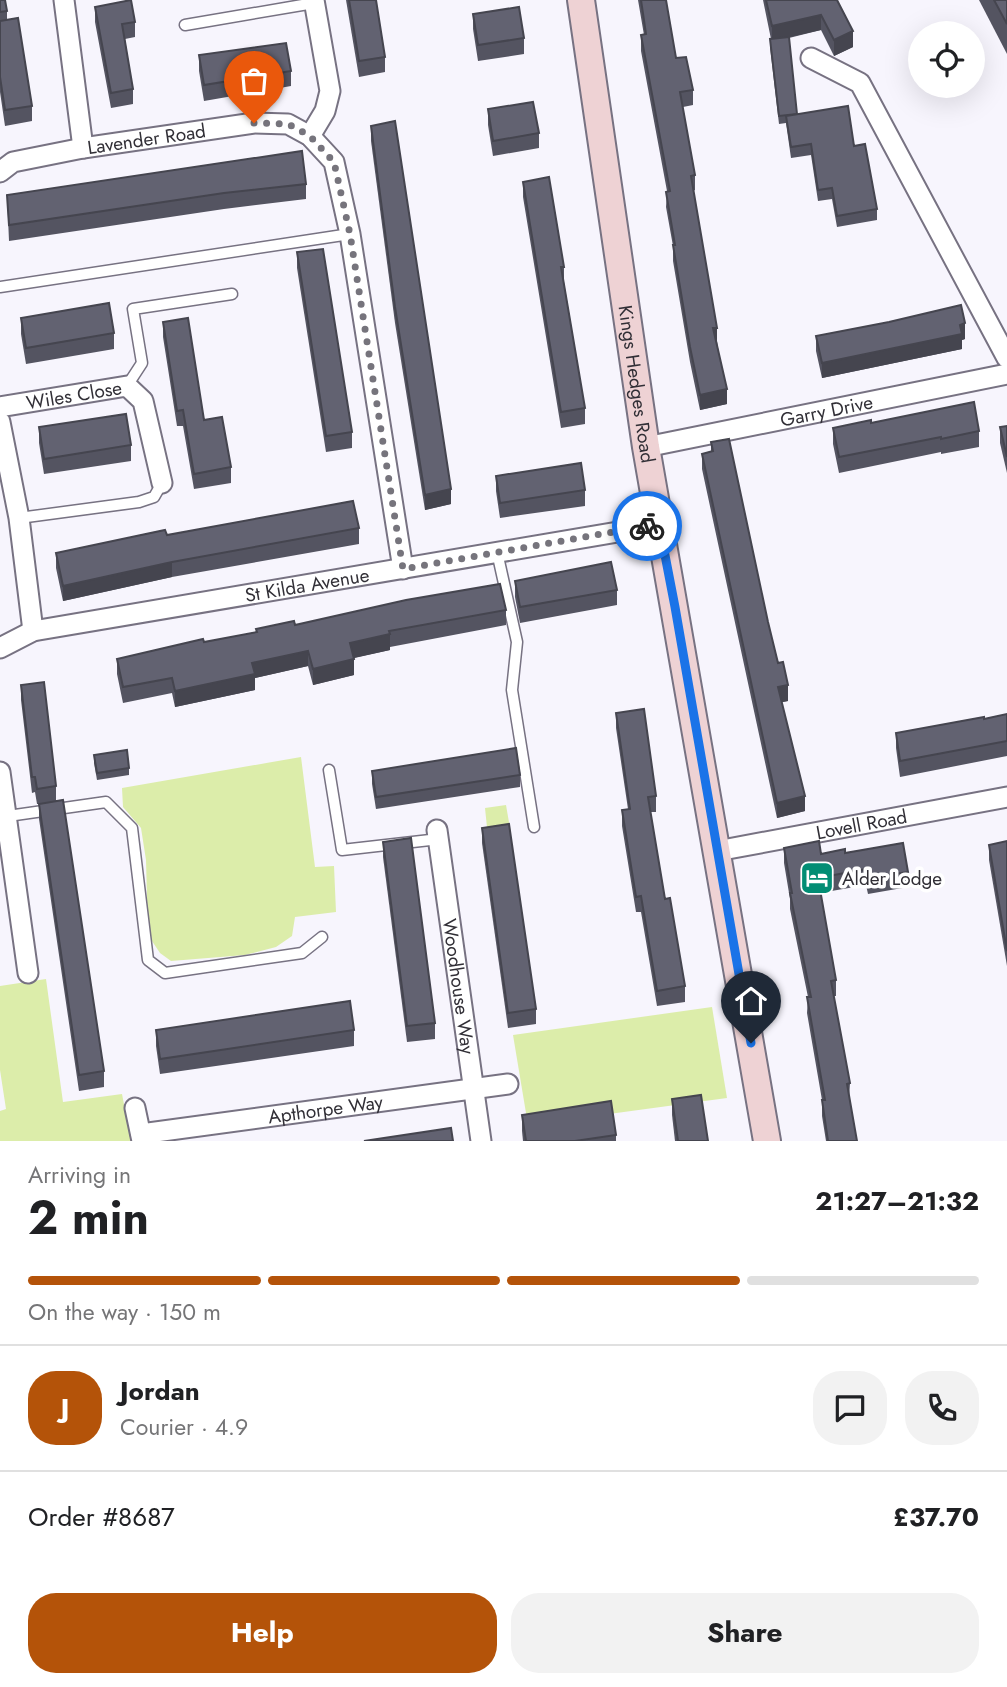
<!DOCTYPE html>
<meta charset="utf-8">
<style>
:root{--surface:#fff;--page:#f2f2f2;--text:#202124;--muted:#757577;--line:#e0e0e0;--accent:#b45309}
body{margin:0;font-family:Jost,sans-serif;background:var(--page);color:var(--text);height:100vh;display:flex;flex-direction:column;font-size:26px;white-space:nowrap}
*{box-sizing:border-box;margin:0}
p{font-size:23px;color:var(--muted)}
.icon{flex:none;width:38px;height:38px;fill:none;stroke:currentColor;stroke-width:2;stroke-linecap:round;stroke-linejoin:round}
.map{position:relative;height:1141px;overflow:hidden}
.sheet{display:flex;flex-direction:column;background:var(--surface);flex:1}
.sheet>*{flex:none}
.tools{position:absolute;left:908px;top:21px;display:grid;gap:14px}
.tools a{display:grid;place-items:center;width:77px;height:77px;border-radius:50%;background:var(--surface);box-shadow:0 7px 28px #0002;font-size:35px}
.pin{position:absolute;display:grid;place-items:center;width:60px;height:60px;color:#fff;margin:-72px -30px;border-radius:50% 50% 50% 0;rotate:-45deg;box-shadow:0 0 7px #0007}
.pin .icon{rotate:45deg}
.courier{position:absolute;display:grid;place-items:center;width:70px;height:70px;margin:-35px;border:5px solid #1a73e8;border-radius:50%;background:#fff;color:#222;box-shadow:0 2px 9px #0007}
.head em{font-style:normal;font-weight:700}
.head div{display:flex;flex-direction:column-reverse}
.head{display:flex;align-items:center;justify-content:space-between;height:119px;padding:0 28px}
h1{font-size:46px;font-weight:700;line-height:52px}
.bar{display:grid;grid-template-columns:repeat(4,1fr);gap:10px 7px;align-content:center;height:84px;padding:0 28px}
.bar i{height:9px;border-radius:5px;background:var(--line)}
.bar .active{background:var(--accent)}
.bar p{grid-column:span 4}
.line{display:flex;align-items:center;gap:18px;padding:0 28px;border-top:2px solid var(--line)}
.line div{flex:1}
.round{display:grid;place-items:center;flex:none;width:74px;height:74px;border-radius:28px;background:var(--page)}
.button{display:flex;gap:14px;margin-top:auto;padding:14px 28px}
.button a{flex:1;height:80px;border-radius:28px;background:var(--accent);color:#fff;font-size:28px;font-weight:700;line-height:80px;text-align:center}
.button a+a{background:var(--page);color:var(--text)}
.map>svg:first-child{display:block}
.green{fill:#dcedaa}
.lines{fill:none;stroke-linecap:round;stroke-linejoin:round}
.lane-casing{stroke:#777282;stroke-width:13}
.street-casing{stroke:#777282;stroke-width:23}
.secondary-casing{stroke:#777282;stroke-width:30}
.lane{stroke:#fff;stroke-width:10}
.street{stroke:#fff;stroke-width:19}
.secondary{stroke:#eed2d4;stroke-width:26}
.wall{fill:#545461}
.shaded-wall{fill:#45454f}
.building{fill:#626271;stroke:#45454f;stroke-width:2}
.done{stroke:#76747c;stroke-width:7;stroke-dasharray:0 12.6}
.route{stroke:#1a73e8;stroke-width:9}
.labels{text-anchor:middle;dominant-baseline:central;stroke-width:7;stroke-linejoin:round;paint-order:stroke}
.street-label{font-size:19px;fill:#312f36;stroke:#fff}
.poi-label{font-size:19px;fill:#312f36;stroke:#fff;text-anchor:start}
</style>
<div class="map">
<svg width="1007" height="1141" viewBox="0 0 1007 1141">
<rect width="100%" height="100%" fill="#f7f5fd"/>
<g class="green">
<polygon points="301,757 315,867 334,866 336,912 295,917 292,936 276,947 245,955 171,961 160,953 148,935 146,860 141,828 123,807 122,788"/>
<polygon points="506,805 511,834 488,837 485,808"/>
<polygon points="46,979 63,1102 122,1094 131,1141 0,1141 0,1111 6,1109 0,1070 0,986"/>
<polygon points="712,1007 727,1098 528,1125 513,1035"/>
</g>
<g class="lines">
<g class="lane-casing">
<g id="lane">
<polyline points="185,25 314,3"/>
<polyline points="0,287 350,234"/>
<polyline points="127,386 142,363 133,309 232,294"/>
<polyline points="19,518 139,502 154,497 162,483"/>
<polyline points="497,552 517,642 512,690 534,827"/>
<polyline points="329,770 342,850 439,839"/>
<polyline points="8,816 106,802 132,828 148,960 165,973 302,953 322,937"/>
</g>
</g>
<g class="street-casing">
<g id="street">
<polyline points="64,0 83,148"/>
<polyline points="811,58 860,83 1007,358"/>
<polyline points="310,136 325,111 330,91 314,0"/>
<path id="s1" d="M0,172L13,162L83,148L254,123L288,124L310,136L334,162L350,234L403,569"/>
<path id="s2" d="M0,407L127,386L143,401L162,483"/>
<polyline points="0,422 19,518 33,631"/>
<path id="s3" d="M646,447L1007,374"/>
<path id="s4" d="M0,648L33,631L659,525"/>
<polyline points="0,772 28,973"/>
<path id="s5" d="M437,830L481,1141"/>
<path id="s6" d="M717,851L1007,797"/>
<polyline points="135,1108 142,1141"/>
<path id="s7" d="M141,1134L508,1084"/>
</g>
</g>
<g class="secondary-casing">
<g id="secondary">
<path id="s8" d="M581,0L646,447L767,1141"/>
</g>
</g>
<use href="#lane" class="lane"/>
<use href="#street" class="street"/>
<use href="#secondary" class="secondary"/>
</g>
<g class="wall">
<polygon points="0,0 7,11 7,20 32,106 32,121 5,126 0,92"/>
<polygon points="346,0 376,0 385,57 385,72 359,77"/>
<polygon points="638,0 666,0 676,58 693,90 693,105 683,107 695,175 695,190 693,191 727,404 700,410 690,362 673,261 673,246 666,207 667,191 641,51 641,35 644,35"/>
<polygon points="763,0 837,0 853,47 834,56 821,30 789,38 797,114 854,146 877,209 877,220 837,227 832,199 818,201 811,155 791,158 786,123 779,124 770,47 770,39 771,39"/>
<polygon points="979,0 1007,0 1007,54"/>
<polygon points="95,7 135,22 135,37 125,39 133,89 133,104 111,108 95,22"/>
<polygon points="473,14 524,38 524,54 478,61 473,29"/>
<polygon points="199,55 291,71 291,86 204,101 199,71"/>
<polygon points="488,109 539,133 539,148 493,156 488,125"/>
<polygon points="371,126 451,504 425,510 395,323 371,141"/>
<polygon points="523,182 564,267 564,282 585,408 585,424 561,428 523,197"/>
<polygon points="306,184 306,199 224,209 9,241 7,195"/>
<polygon points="297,252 352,432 352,448 326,452 297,268"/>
<polygon points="21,318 114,333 114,349 26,364 21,334"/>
<polygon points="163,322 204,420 231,467 231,483 194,489 183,426 177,426 163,337"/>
<polygon points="816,336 965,339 962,340 962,349 822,378 816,351"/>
<polygon points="871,423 979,431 979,447 941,454 941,452 839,473 833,444 833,428"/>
<polygon points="1007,426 1007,473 1000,443 1000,427"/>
<polygon points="39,427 131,445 131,461 44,474 39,443"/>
<polygon points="711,442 768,622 788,701 782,702 805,811 777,818 702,469 702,454 711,451"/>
<polygon points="496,476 585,490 585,506 500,518 496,491"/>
<polygon points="359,528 359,544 172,577 63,601 56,568 56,553 167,535"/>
<polygon points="515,581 617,590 617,605 520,623 515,597"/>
<polygon points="506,610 506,625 390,647 390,650 353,658 354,675 313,685 308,666 255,678 255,690 175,707 172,693 123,703 117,674 117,659 256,632 256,629"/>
<polygon points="21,685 56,786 56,801 104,1071 104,1087 79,1091 39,819 39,804 37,804 35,792 32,793 21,700"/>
<polygon points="616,713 656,796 656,812 650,812 665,899 685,986 685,1002 657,1006 641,912 636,912 622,826 622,810 628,809 616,728"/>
<polygon points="1007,714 1007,756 900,777 896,748 896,733 984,719"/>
<polygon points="94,755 129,768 129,775 97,780 94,763"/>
<polygon points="372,771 520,775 520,787 376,809 372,784"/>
<polygon points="482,828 536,1009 536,1024 508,1028 482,843"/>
<polygon points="1007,841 1007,966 989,860 989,845"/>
<polygon points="383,842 435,1023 435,1039 407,1042 383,857"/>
<polygon points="784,848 821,854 845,853 908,872 908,887 868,894 866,885 820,893 836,980 836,996 833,996 850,1083 849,1099 857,1141 826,1141 822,1116 822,1100 807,1013 808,997 790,909 790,899 784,863"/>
<polygon points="156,1030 354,1030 354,1046 160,1074 156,1046"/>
<polygon points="672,1099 708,1141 675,1141 672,1115"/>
<polygon points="522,1115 616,1135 616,1141 523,1141 522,1131"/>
</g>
<g class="shaded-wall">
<polygon points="821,15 821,30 772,41 772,26"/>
<polygon points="853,31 853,47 834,56 834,40"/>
<polygon points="965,323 965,339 962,340 962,349 822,378 822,363"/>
<polygon points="713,328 717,328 717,343"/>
<polygon points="727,389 727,404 700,410 700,395"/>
<polygon points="451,489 451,504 425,510 425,495"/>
<polygon points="172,562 172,577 63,601 63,586"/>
<polygon points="390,634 390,650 350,659 350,643"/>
<polygon points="308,651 308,666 255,678 255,690 175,707 175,691 252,663"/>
<polygon points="354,659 354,675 313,685 313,669"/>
<polygon points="788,685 788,701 778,703 778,687"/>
<polygon points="805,796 805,811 777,818 777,803"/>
</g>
<g class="building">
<polygon points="0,0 5,0 7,11 0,12"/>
<polygon points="131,0 135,22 122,24 133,89 111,93 95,7"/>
<polygon points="349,0 376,0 385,57 359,61"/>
<polygon points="641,0 666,0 676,58 686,57 693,90 680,92 695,175 691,176 717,328 713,328 727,389 700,395 690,347 673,245 675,245 666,192 670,191 641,35 646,34"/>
<polygon points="766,0 837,0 853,31 834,40 821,15 772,26"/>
<polygon points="994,0 1007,0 1007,24"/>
<polygon points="519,7 524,38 478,45 473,14"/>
<polygon points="18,18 32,106 5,110 0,77 0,21"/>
<polygon points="789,37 797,114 779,116 770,39"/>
<polygon points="286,43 291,71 204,85 199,55"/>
<polygon points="533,102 539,133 493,141 488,109"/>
<polygon points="848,106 854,146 865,144 877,209 837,216 832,188 818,190 811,144 791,147 786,116"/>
<polygon points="395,121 451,489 425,495 395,307 371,126"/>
<polygon points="302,151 306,184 224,193 9,225 7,195"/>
<polygon points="549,177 564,267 561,267 585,408 561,412 523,182"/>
<polygon points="323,249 352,432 326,436 297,252"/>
<polygon points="109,303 114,333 26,348 21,318"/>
<polygon points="961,305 965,323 960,325 962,334 822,363 816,336 889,322"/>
<polygon points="188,318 204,420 222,417 231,467 194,474 183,410 177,411 163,322"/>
<polygon points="974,402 979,431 941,439 941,437 839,457 833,428 871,420 871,423"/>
<polygon points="126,414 131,445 44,459 39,427"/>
<polygon points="1007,426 1007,457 1000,427"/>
<polygon points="729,439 768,622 778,663 783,662 788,685 778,687 805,796 777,803 702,454 713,451 711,442"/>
<polygon points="581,463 585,490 500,503 496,476"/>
<polygon points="353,501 359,528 172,562 63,586 56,553 165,530 167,535"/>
<polygon points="611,562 617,590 520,607 515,581"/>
<polygon points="500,584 506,610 389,631 390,634 350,643 354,659 313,669 308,651 252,663 255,674 175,691 172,678 123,687 117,659 203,639 204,642 257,632 256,629 294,621 295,625 406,600"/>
<polygon points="44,682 56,786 37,789 35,777 32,777 21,685"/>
<polygon points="644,709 656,796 648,797 665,899 670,898 685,986 657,991 641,896 636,897 622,810 630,809 616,713"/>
<polygon points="1007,714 1007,741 900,761 896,733 984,717 984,719"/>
<polygon points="516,748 520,775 376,797 372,771"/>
<polygon points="127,750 129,768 97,773 94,755"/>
<polygon points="63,800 104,1071 79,1075 39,804"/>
<polygon points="509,824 536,1009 508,1013 482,828"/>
<polygon points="411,838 435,1023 407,1026 383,842"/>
<polygon points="819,841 821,854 845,849 845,853 903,843 908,872 868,878 866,869 818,878 836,980 831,981 850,1083 847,1084 857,1141 828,1141 822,1100 825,1100 807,997 811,997 790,893 792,893 784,848"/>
<polygon points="1007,841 1007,951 989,845"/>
<polygon points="350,1001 354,1030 160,1059 156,1030"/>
<polygon points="701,1095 708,1141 678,1141 672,1099"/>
<polygon points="611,1101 616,1135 575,1141 526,1141 522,1115"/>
<polygon points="451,1128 453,1141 364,1141"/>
</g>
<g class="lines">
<polyline class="done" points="254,123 288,124 310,136 334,162 350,234 403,569 647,526"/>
<polyline class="route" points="647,526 659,524 675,607 751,1043"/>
</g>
<defs>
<g id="hotel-square" transform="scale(1.75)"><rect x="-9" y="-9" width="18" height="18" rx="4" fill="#028d74" stroke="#fff"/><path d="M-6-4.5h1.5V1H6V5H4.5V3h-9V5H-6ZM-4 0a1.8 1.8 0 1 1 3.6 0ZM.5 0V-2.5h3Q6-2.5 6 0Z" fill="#fff"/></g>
</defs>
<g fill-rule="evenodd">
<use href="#hotel-square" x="817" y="878"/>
</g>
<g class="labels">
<g class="street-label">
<text stroke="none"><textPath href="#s1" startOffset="152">Lavender Road</textPath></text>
<text stroke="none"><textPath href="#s8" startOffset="388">Kings Hedges Road</textPath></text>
<text stroke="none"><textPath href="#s2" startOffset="75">Wiles Close</textPath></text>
<text stroke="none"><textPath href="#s3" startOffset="184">Garry Drive</textPath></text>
<text stroke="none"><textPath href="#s4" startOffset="315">St Kilda Avenue</textPath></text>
<text stroke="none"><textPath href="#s6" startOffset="147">Lovell Road</textPath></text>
<text stroke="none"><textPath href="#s5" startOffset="158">Woodhouse Way</textPath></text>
<text stroke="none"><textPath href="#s7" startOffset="186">Apthorpe Way</textPath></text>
</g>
<g class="poi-label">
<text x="842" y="878">Alder Lodge</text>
</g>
</g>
</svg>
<div class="tools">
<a><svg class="icon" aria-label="locate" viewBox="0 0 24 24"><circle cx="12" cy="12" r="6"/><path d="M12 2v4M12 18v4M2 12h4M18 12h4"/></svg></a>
</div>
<div class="pin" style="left:254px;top:123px;background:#ea580c"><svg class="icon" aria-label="bag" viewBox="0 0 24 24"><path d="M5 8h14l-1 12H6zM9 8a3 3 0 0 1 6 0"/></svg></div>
<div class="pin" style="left:751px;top:1043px;background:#1f2937"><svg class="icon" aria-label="home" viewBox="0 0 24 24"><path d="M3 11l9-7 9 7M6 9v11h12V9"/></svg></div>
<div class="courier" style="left:647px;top:526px"><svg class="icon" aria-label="bike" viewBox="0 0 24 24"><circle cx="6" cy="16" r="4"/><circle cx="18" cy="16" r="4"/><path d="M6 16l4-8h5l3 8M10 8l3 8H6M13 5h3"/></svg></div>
</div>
<section class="sheet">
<div class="head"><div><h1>2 min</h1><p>Arriving in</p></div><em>21:27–21:32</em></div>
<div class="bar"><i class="active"></i><i class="active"></i><i class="active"></i><i></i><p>On the way · 150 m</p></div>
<div class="line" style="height:126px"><b class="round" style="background:var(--accent);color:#fff">J</b><div><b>Jordan</b><p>Courier · 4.9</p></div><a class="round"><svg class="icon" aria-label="chat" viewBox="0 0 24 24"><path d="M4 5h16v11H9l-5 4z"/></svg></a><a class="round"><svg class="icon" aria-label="phone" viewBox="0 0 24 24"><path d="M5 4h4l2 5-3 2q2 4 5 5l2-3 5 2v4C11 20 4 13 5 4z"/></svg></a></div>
<div class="line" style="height:91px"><div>Order #8687</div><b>£37.70</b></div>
<div class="button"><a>Help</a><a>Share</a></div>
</section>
